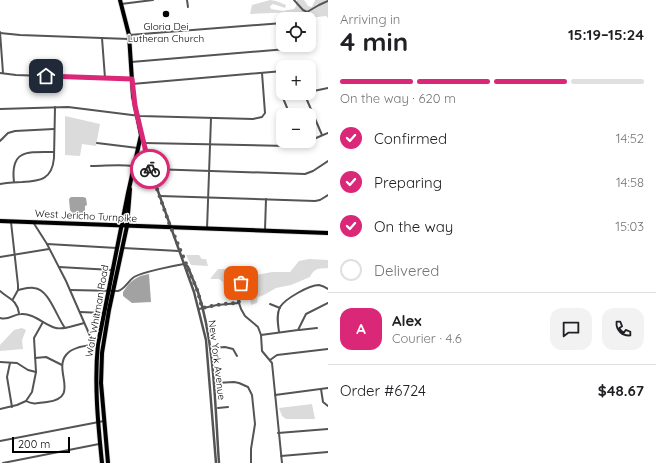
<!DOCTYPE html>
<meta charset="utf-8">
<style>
:root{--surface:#fff;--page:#f2f2f2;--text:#202124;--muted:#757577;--line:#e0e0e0;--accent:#db2777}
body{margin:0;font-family:Quicksand,sans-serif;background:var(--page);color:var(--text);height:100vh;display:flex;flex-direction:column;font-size:15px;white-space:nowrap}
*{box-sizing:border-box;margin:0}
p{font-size:13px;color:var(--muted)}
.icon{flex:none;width:22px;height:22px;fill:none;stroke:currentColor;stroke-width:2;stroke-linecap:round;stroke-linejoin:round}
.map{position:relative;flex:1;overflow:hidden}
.sheet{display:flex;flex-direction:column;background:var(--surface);width:328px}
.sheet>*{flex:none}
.tools{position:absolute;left:276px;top:12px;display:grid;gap:8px}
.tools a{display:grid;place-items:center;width:40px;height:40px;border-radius:8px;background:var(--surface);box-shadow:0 2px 6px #0003;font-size:20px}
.scale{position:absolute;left:12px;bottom:10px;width:58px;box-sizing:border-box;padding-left:4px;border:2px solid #000;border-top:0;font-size:11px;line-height:14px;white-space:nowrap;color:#000;-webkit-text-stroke:3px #fff;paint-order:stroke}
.pin{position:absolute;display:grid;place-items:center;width:34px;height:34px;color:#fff;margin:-17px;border-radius:8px;box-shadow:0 2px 6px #0006}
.courier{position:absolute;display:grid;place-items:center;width:40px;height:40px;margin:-20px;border:3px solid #db2777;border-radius:50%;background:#fff;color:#222;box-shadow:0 1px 5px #0007}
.head em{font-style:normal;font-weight:700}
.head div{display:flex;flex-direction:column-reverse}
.head{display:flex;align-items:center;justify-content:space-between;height:68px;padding:0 12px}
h1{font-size:26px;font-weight:700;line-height:30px}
.bar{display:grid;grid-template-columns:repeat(4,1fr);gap:6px 4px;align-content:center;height:48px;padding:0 12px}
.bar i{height:5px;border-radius:3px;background:var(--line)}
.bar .on{background:var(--accent)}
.bar p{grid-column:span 4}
.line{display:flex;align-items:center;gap:10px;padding:0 12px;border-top:1px solid var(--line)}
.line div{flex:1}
.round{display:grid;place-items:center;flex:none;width:42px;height:42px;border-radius:12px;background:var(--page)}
ol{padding:0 12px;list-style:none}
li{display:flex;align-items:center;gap:12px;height:44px}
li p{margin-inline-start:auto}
li .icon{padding:4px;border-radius:50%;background:var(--accent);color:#fff;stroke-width:4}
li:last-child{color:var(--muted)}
li i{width:22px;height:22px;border:2px solid var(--line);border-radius:50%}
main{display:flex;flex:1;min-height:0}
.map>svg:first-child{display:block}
.green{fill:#dbdbdb}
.water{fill:#a2a2a2}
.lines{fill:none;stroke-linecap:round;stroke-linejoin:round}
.primary-casing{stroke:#dbdbdb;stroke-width:5.5}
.minor{stroke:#545454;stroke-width:2}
.tertiary{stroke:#545454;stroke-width:2.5}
.primary{stroke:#000;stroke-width:4}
.done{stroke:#595959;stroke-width:4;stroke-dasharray:0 7.2}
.route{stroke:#db2777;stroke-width:5}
.poi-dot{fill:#000;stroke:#fff;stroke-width:1.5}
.labels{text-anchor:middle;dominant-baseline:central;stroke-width:3;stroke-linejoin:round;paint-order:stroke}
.poi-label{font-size:10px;fill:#000;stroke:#fff}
.street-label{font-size:10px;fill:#000;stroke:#fff}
</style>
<main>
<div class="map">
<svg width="328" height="463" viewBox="0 0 328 463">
<rect width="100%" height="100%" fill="#fff"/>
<g class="green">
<polygon points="270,0 276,1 286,5 285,8 273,4 270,6 271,9 283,11 294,9 296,6 297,0 304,0 308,6 312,7 315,0 328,0 328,18 326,16 301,19 296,18 295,12 250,14 252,5"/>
<polygon points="65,116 100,124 96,146 82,144 80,156 65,155"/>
<polygon points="186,255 199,255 202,259 206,259 208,266 191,265"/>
<path d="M309,259L328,260V268C319,269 315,267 310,277L291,285L276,288L264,295L258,297L257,303L251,305L250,298L251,291L248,288L246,282L241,279L240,276H251L272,272H290L299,261Z"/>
<polygon points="218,269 231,269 236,276 236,290 224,291 223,282 219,279 210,279"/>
<polygon points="22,328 26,330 22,340 23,349 0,351 0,345 14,330"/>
<polygon points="312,404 315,419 286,419 282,416 279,408"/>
</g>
<g class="water">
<polygon points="71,197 83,197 86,198 87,205 85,206 85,211 81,215 74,215 70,210 69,199"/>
<path d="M149,274L151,302L132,303L123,296V292C130,281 136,276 149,274Z"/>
</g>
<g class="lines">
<g class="primary-casing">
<g id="primary">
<polyline points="0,221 328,233"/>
<path d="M102,463C98,424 94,383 98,344L128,193L141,135L133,96L129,35L120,0"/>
<polyline points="108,463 101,383 102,353 109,310 127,226 130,189"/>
</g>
</g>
<g class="minor">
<polyline points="187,0 188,7"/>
<polyline points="294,0 303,10 307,12 319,5 328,1"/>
<polyline points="121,4 153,0"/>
<polyline points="0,32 3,73"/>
<polyline points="0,33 20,35 129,39"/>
<polyline points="129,35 283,23"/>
<polyline points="102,38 105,78"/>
<polyline points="131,62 287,49"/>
<polyline points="0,73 16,75 131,79"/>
<polyline points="132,84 283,71"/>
<polyline points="309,92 328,88"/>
<polyline points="304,93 322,135"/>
<polyline points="0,109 68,107 140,116 253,119 262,117 265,113 262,73"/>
<polyline points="290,115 283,98 306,93"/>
<polyline points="0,141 8,133 15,131 54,129"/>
<polyline points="309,141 328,133"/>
<polyline points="97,143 138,148"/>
<polyline points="144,143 287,146 294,146 308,141"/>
<path d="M91,166C106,166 119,164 133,166"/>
<polyline points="151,169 305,174 313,171 328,161"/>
<path d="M14,182C10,149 28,152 54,152"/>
<path d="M0,184C7,183 15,182 22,182C40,181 52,180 54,158L55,107"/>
<polyline points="160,196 315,201 320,200 328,195"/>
<polyline points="11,222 18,285 18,290 13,299"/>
<polyline points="33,222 47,244 66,281 94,345"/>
<polyline points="207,229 211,118"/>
<polyline points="265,230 266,199"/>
<polyline points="47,244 117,248"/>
<polyline points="123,248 179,251"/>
<polyline points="0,257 49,249"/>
<polyline points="59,267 112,270"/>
<polyline points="237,280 239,303 241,309 245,316 258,327 261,335 262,351 272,363 282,463"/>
<path d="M18,290C23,289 29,287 34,288C49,289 56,316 65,328"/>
<path d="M70,290L118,291C125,289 128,281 134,277C143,272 172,266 184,264"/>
<path d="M0,291C9,299 17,300 19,313"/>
<polyline points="270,304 280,308"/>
<polyline points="199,309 217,305 239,303"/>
<polyline points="80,312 103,313"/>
<path d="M0,318C9,321 13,314 21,314C34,313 44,325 56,328C64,330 76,325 84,323"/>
<polyline points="299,330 317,328"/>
<path d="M279,332C278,324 276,315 280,307C285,299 309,285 319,285C323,286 325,287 328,289"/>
<polyline points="261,335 298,330 306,314 328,303"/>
<polyline points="213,348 225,347 233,349 237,356"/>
<polyline points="35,358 46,357 62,365"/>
<polyline points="270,360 277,355 328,349"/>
<polyline points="0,362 17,363 28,370 36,372"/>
<polyline points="10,363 7,377 12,407"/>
<polyline points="216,383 234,382 239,383 248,387 252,395 255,424 251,449 251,463"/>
<polyline points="321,389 323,402 328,406"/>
<polyline points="275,395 328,388"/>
<path d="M26,401C33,405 39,403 47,402C81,398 53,371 66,355C73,346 88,346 98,344"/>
<polyline points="218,408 228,407"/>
<polyline points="0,409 17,405 26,401 32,392 36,372 34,338 43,322"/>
<polyline points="278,433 328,429"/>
<polyline points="0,441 104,421"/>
<polyline points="281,456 328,452"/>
<polyline points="3,463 99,444"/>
</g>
<g class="tertiary">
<polyline points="142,136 154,180 194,292 206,340 216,463"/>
<path d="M185,264L188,267C191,275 195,284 198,292C215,344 215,408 219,463"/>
</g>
<use href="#primary" class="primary"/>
</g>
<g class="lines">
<polyline class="done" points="150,169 169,223 198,292 202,308 222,304 239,303 237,283 241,283"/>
<polyline class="route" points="46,76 132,79 135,106 150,169"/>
</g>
<circle class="poi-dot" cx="166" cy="14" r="4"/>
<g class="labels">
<g class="poi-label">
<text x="166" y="26">Gloria Dei<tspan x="166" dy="12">Lutheran Church</tspan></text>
</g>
<g class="street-label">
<text transform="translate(86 216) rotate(3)">West Jericho Turnpike</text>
<text transform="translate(97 311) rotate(-80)">Walt Whitman Road</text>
<text transform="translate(217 360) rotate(83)">New York Avenue</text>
</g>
</g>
</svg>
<div class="tools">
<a><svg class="icon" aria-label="locate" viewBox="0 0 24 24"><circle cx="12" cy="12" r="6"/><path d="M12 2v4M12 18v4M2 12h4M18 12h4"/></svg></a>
<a>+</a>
<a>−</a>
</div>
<div class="scale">200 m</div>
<div class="pin" style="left:241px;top:283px;background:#ea580c"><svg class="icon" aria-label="bag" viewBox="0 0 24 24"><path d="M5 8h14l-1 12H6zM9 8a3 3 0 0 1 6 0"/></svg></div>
<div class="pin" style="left:46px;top:76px;background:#1f2937"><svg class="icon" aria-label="home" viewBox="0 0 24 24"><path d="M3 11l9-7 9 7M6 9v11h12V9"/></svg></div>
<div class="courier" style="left:150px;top:169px"><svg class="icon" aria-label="bike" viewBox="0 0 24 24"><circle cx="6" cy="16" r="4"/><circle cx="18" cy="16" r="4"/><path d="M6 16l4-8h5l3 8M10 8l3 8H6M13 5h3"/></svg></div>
</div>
<section class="sheet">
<div class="head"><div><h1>4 min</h1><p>Arriving in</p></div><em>15:19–15:24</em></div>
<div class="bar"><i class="on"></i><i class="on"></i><i class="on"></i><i></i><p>On the way · 620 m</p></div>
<ol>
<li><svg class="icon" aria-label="check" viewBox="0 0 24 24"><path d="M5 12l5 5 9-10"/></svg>Confirmed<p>14:52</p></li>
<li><svg class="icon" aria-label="check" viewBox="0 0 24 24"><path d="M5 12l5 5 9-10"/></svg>Preparing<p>14:58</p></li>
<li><svg class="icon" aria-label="check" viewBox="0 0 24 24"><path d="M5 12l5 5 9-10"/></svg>On the way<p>15:03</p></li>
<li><i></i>Delivered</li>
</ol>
<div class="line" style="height:72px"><b class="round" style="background:var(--accent);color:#fff">A</b><div><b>Alex</b><p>Courier · 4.6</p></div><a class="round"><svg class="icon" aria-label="chat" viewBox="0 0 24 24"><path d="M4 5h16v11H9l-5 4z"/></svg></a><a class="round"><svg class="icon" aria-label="phone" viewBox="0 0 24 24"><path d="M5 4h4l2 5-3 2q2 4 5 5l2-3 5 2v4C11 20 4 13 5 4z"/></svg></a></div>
<div class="line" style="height:52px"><div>Order #6724</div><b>$48.67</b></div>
</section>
</main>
